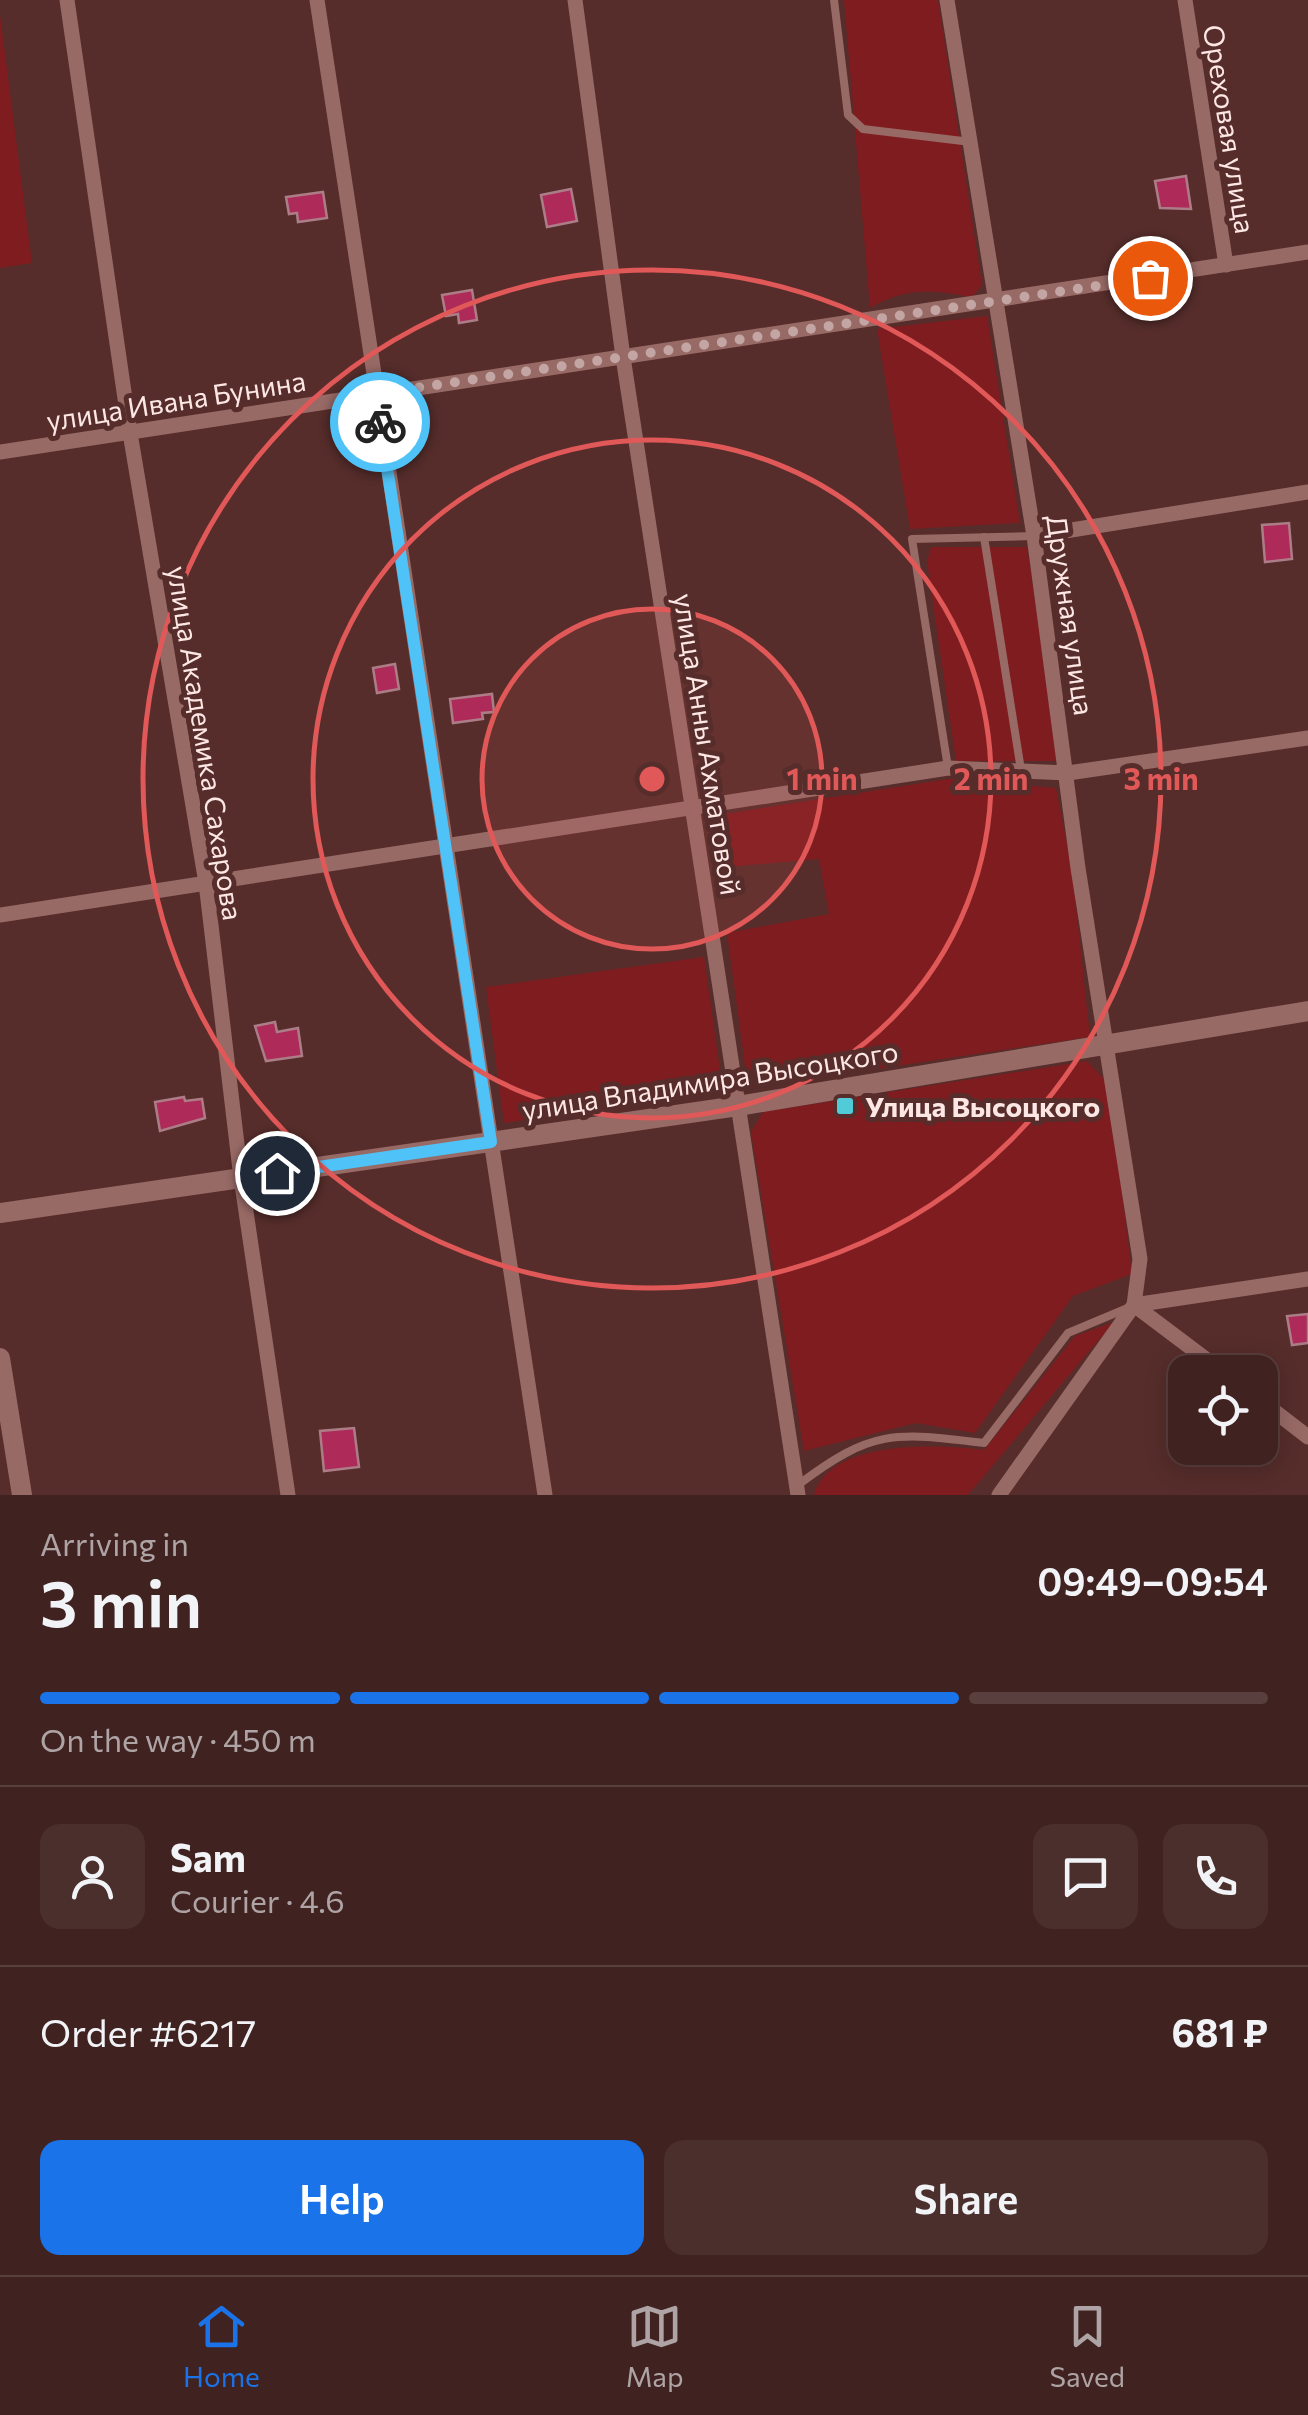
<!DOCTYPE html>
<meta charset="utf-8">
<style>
:root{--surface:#402220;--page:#4b2f2d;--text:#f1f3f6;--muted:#aea4a5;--line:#593f3e;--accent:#1a73e8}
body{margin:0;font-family:Commissioner,sans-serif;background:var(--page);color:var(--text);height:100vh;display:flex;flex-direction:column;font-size:38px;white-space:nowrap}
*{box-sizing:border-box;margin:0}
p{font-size:32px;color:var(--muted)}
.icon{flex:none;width:55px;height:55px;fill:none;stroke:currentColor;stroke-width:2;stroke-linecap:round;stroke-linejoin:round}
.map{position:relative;height:1495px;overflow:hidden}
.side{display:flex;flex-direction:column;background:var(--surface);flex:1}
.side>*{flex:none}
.fabs{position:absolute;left:1168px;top:1355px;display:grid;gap:20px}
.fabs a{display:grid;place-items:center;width:110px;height:110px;border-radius:20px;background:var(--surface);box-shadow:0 5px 25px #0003,0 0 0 2px var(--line);font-size:50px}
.pin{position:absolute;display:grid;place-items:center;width:85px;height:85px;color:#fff;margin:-42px;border:5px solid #fff;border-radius:50%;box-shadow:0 2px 10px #0007}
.courier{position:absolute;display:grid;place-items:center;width:100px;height:100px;margin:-50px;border:8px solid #4fc3f7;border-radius:50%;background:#fff;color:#222;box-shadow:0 2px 12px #0007}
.overview em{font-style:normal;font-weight:600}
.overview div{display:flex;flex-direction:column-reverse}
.overview{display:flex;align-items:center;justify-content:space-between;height:170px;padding:0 40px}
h1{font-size:65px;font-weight:600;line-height:75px}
.bar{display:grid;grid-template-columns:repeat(4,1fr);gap:15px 10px;align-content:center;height:120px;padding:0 40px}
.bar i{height:12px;border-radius:8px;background:var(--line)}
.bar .on{background:var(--accent)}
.bar p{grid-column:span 4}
.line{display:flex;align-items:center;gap:25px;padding:0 40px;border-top:2px solid var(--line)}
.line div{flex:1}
.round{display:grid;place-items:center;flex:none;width:105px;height:105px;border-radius:20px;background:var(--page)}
.action{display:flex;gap:20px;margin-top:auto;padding:20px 40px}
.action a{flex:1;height:115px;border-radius:20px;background:var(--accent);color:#fff;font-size:40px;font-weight:600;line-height:115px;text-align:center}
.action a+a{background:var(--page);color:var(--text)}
.tab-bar{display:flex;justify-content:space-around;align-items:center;height:140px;border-top:2px solid var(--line);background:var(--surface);font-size:28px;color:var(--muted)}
.tab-bar a{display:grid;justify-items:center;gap:5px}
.tab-bar .on{color:var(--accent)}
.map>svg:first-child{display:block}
.green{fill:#7f1c1f}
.building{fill:#ad2a59;stroke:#ac7d87;stroke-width:2.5}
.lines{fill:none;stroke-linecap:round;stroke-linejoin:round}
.service{stroke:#986a66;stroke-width:8}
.minor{stroke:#986a66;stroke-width:15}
.tertiary{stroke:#986a66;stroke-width:20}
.done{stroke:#c3a6a4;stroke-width:10;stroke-dasharray:0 18}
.route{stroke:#4fc3f7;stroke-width:12}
.ring{fill:none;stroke:#e05857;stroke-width:5}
.poi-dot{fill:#52cbd8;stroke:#562d2b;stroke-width:4}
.labels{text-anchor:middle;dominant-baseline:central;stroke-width:10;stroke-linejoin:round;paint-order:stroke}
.street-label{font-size:28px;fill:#fde7e5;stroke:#562d2b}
.poi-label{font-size:28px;font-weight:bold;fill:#fde7e5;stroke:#562d2b;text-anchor:start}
.centre{fill:#e05857;stroke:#562d2b;stroke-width:5}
.ring-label{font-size:30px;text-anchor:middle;font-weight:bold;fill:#e05857;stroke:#562d2b;stroke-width:10;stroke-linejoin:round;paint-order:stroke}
</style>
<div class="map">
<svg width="1308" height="1495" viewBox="0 0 1308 1495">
<rect width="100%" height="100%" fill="#562d2b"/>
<g class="green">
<path d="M844,0H938L982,285L972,297C932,290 906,287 870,308Z"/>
<polygon points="0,15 32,263 0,268"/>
<polygon points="987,316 1020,523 910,529 877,329"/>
<polygon points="931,547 1027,547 1059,761 956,761 927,562"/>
<polygon points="948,779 1056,788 1072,869 1090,1037 748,1088 727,933 829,914 819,859 716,868 711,816"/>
<polygon points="704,957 723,1091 504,1123 486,987"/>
<polygon points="1087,1061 1109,1084 1132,1274 1073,1296 975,1433 916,1423 804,1451 751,1132 763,1112"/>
<path d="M1114,1322L968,1495H814C829,1439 939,1444 984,1450L1075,1336Z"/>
</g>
<g class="building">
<polygon points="1186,176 1191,209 1160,208 1155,181"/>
<polygon points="571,189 577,221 547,227 541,195"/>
<polygon points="323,192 327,218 298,222 297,213 289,214 286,197"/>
<polygon points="472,290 477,320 459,323 458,314 446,316 442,295"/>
<polygon points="1289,523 1292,559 1265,562 1262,525"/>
<polygon points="395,664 399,689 377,693 373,668"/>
<polygon points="492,694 494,712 482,713 483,719 453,723 450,699"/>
<polygon points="275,1022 277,1032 298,1028 302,1056 266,1061 255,1026"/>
<polygon points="184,1097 185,1101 202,1099 205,1118 160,1131 155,1102"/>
<polygon points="1308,1314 1308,1343 1292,1345 1287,1316"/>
<polygon points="354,1428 359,1467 324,1471 320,1431"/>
</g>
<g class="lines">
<g class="service">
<polyline points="834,0 848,115 863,129 971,142"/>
<polyline points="984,537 1021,770"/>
<polyline points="948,768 912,539 1034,536"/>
<path d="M798,1485C872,1429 894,1432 984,1443L1068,1333L1130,1307"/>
</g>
<g class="minor">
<polyline points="67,0 130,433 206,883 241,1178 288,1495"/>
<polyline points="317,0 545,1495"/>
<polyline points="575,0 623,357 798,1495"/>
<polyline points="947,0 1034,536 1078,868 1140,1259 1134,1305 999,1495"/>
<polyline points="1185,0 1226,265"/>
<polyline points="0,452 1308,252"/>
<polyline points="1034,536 1308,492"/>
<polyline points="0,915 948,768 1068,773 1308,738"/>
<polyline points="1134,1305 1308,1279"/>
<polyline points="1134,1305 1223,1372"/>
<polyline points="1260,1400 1308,1437"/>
</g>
<g class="tertiary">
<polyline points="0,1213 738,1106 1308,1011"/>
<polyline points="0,1358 22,1495"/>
</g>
</g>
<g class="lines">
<polyline class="done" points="380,422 376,394 1150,278"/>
<polyline class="route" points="277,1173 491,1142 380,422"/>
</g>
<circle cx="652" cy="779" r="170" fill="#e05857" fill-opacity=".12"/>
<g class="ring">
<circle cx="652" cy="779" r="170"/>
<circle cx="652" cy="779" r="339"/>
<circle cx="652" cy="779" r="509"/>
</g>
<rect class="poi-dot" x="835" y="1096" width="20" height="20" rx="5"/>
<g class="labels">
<g class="street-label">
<text transform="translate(1230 129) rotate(81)">Ореховая улица</text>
<text transform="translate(176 400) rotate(-9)">улица Ивана Бунина</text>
<text transform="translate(1071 615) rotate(82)">Дружная улица</text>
<text transform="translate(206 743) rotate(81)">улица Академика Сахарова</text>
<text transform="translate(708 744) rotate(81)">улица Анны Ахматовой</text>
<text transform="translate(710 1080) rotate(-9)">улица Владимира Высоцкого</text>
</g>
<g class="poi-label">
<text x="865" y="1106">Улица Высоцкого</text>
</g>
</g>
<circle cx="652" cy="779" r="15" class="centre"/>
<g class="ring-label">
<text x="822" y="790">1 min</text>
<text x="991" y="790">2 min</text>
<text x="1161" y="790">3 min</text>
</g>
</svg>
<div class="fabs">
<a><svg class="icon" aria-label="locate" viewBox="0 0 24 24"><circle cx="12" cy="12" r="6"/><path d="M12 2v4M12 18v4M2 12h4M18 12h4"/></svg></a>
</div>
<div class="pin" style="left:1150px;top:278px;background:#ea580c"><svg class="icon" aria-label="bag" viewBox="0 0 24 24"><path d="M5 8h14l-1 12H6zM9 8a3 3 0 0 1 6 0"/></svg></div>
<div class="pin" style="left:277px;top:1173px;background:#1f2937"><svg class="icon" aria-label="home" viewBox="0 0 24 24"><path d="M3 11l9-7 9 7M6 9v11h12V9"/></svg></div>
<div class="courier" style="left:380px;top:422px"><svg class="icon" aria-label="bike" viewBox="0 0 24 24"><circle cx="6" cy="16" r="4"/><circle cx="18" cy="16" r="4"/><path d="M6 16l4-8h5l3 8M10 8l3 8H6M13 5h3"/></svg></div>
</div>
<section class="side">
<div class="overview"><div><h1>3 min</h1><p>Arriving in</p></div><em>09:49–09:54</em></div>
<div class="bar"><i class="on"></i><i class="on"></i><i class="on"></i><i></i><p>On the way · 450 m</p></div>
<div class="line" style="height:180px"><a class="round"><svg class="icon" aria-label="person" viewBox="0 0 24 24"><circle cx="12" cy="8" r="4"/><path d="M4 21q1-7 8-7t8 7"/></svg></a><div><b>Sam</b><p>Courier · 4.6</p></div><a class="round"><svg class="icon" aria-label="chat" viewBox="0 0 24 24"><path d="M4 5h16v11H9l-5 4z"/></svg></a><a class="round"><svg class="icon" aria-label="phone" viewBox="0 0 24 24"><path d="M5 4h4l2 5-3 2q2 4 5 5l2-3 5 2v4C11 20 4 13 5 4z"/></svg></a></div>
<div class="line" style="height:130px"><div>Order #6217</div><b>681 ₽</b></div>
<div class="action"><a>Help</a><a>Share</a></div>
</section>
<nav class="tab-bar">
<a class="on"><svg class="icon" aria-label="home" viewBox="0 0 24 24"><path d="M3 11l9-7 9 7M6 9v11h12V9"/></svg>Home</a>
<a><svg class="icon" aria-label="map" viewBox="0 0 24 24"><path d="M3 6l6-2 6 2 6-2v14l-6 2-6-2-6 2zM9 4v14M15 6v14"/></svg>Map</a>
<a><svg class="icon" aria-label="saved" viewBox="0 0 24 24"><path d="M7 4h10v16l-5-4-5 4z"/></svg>Saved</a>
</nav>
